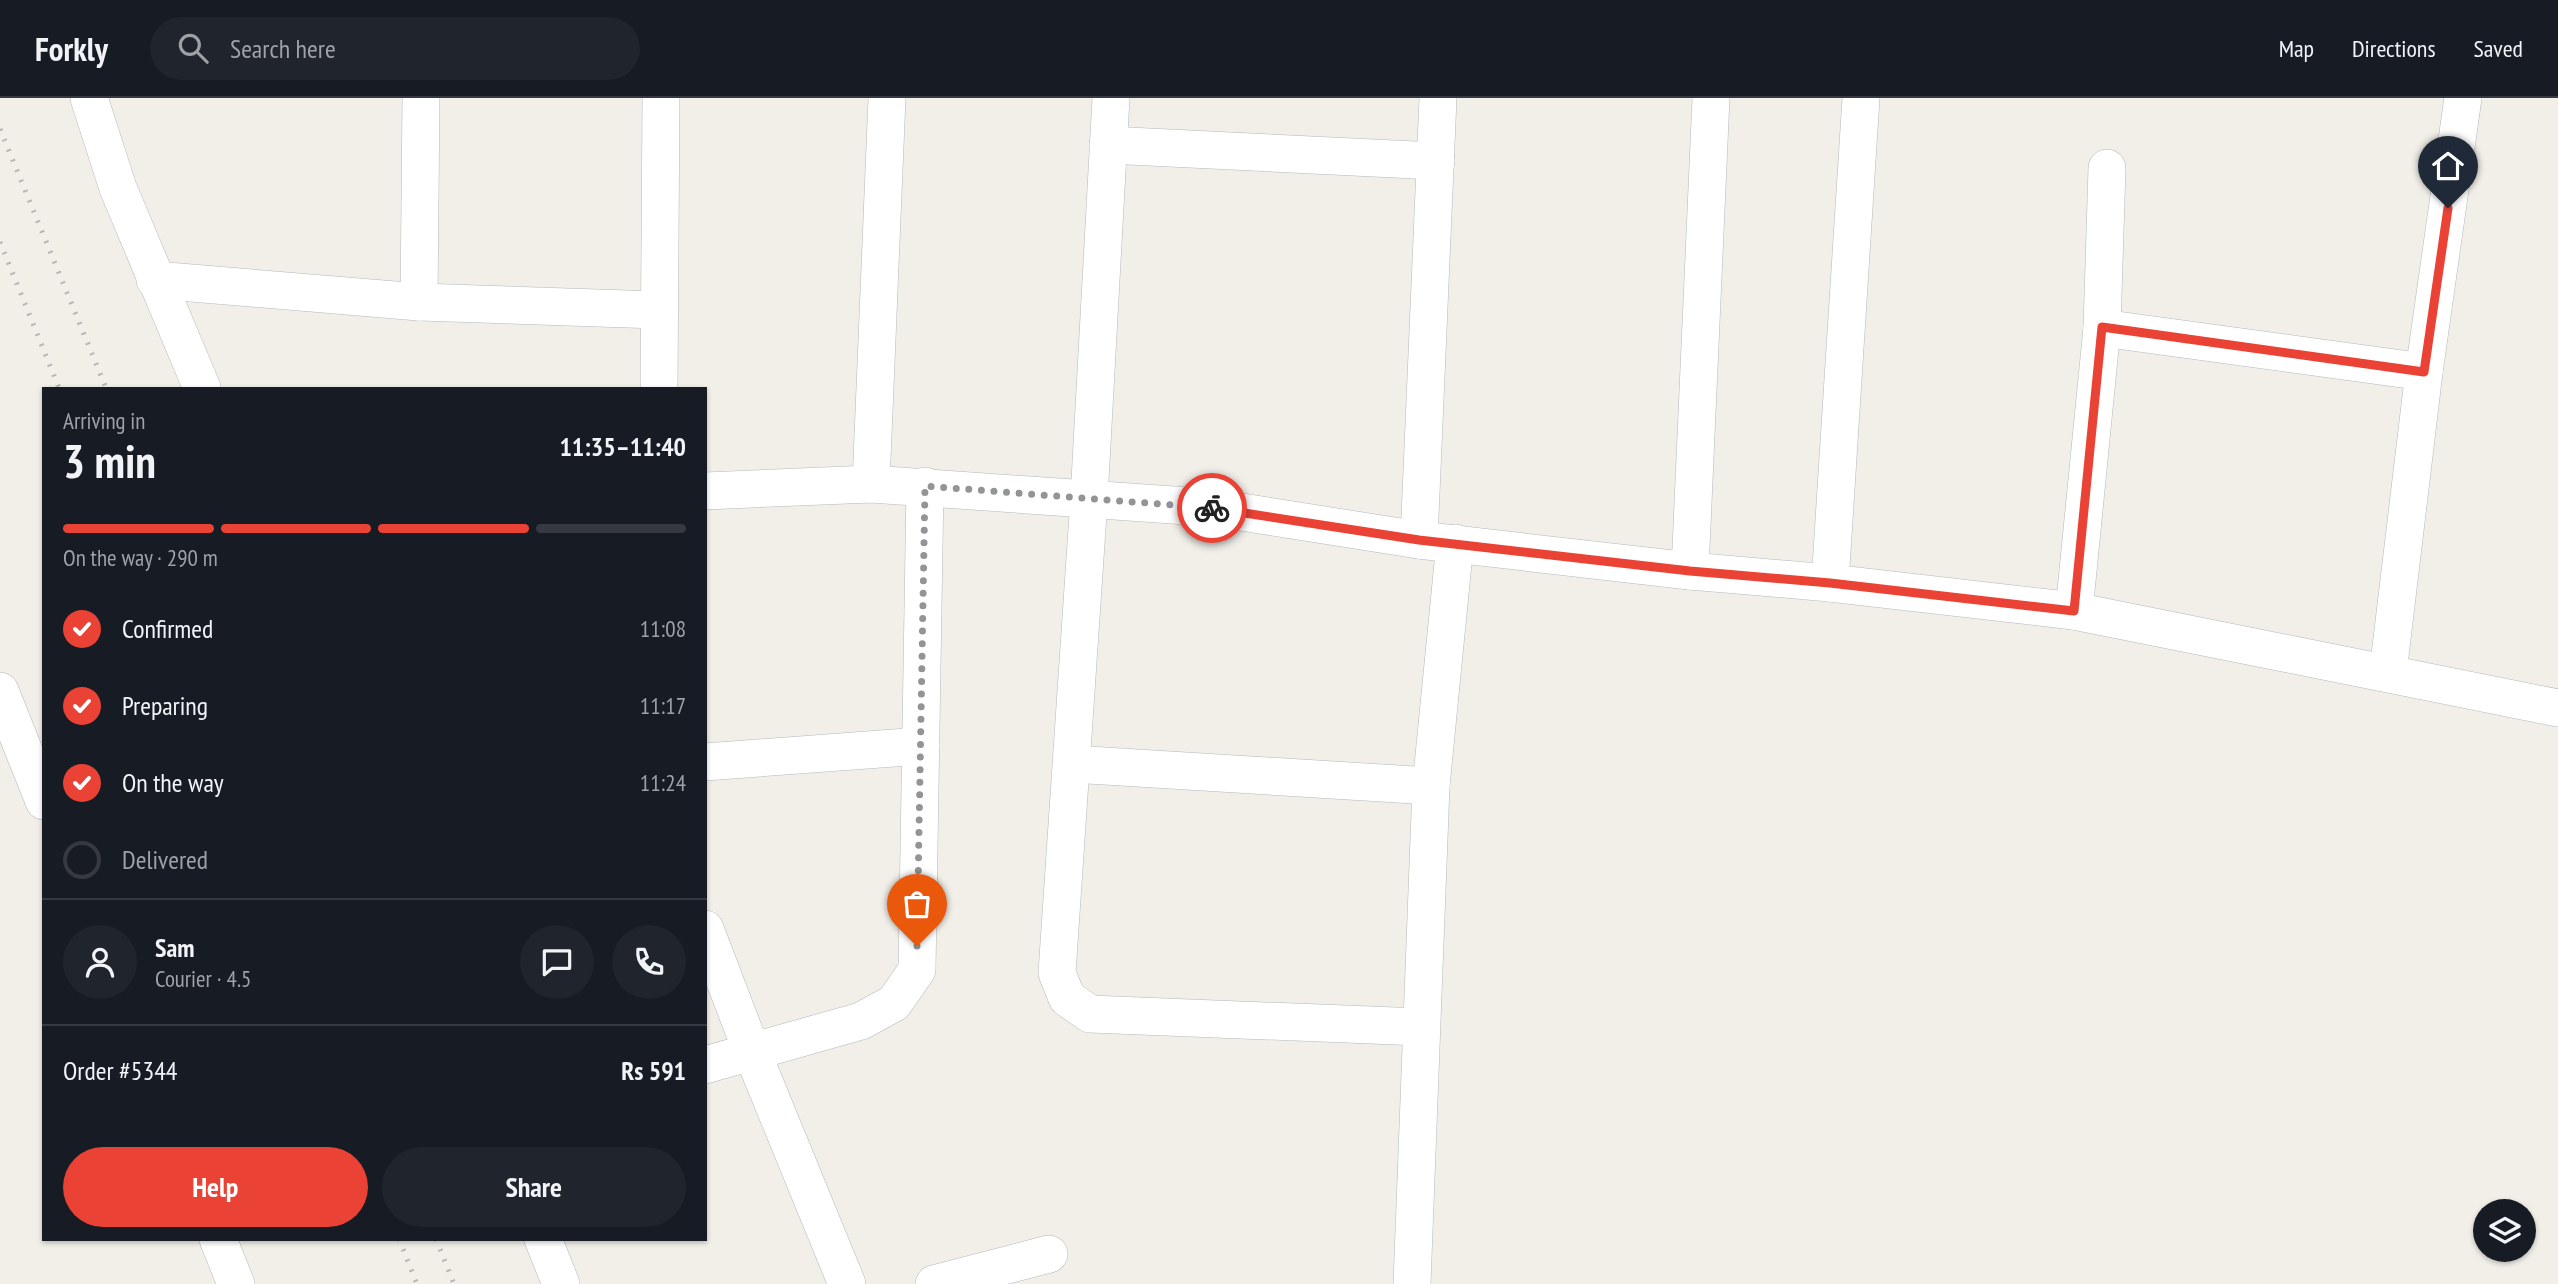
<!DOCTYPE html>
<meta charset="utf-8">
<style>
:root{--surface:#171b24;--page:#20242c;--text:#f1f3f6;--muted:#9ea1a6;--line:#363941;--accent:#ea4335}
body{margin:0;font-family:"PT Sans Narrow",sans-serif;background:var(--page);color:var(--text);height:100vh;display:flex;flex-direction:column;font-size:26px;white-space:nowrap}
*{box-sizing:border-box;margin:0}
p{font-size:23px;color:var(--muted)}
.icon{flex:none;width:38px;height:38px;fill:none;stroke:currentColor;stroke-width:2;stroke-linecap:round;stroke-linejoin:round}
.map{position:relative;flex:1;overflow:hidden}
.drawer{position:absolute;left:42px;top:289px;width:665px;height:854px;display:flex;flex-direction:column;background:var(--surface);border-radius:0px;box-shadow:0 2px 5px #0004}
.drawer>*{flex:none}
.controls{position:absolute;left:2473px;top:1101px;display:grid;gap:14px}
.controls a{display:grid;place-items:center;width:63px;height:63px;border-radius:50%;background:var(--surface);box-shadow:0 2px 5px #0004;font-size:35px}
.pin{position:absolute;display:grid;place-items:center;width:60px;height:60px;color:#fff;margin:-72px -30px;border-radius:50% 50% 50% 0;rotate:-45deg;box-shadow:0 0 7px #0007}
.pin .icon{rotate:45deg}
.courier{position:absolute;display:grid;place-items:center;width:70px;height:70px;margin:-35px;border:5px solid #ea4335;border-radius:50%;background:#fff;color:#222;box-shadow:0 2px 9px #0007}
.summary em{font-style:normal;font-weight:700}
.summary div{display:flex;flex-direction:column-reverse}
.summary{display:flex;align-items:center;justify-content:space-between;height:119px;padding:0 21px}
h1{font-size:46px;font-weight:700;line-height:52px}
.bar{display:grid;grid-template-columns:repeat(4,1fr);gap:10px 7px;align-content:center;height:84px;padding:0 21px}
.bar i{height:9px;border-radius:5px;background:var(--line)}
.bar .active{background:var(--accent)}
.bar p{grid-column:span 4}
.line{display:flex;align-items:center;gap:18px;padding:0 21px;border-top:2px solid var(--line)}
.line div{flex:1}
.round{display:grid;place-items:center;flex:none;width:74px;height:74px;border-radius:37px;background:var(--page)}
ol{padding:0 21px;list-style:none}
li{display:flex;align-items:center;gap:21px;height:77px}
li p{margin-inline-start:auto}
li .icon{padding:7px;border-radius:50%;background:var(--accent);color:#fff;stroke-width:4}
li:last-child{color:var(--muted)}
li i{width:38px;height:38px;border:4px solid var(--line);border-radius:50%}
.cta{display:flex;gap:14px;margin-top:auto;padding:14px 21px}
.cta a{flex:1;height:80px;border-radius:42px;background:var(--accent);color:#fff;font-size:28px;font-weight:700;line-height:80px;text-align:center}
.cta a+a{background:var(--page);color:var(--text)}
header{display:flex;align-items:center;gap:42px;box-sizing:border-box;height:98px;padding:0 35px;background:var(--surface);border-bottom:2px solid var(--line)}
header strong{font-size:33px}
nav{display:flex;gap:38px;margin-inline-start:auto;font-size:24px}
.search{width:490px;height:63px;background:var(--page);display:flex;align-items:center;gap:18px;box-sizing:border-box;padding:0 24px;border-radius:38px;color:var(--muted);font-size:26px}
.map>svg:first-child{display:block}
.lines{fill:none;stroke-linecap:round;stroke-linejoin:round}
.minor-casing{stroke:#b5b8bc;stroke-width:38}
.minor{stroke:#fff;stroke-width:37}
.rail{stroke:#b6b7b8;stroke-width:5;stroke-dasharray:2 9;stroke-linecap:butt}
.done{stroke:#929495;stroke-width:7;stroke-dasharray:0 12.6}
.route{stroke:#ea4335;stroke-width:9}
</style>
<header>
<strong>Forkly</strong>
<div class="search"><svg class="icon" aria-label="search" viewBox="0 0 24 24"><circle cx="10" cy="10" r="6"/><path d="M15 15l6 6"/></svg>Search here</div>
<nav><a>Map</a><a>Directions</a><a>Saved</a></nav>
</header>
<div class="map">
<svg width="2558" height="1186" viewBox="0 0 2558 1186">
<rect width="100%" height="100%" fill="#f1efe8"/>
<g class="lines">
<g class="minor-casing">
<g id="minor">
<polyline points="89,0 118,90 202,290"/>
<polyline points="1111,0 1089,401 1057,875 1067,900 1090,916 1421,929"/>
<polyline points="1108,47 1436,63"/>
<polyline points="155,182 419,204 658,212"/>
<polyline points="419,204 421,0"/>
<polyline points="2102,230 2424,274"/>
<polyline points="659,290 661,0"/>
<polyline points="871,386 887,0"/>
<polyline points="705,393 871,386 1216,410 1419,442 1690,473 1830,485 2074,513 2558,610"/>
<polyline points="1419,442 1438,0"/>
<polyline points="1690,473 1711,0"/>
<polyline points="1830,485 1861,0"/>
<polyline points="2074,513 2102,230 2107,70"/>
<polyline points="2388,574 2424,274 2463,0"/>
<polyline points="0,593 44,703"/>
<polyline points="705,664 921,648"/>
<polyline points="1072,666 1431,688"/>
<polyline points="705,831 752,954 847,1186"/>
<polyline points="705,967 861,923 894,905 917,872 925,388"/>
<polyline points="218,1141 236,1186"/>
<polyline points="543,1141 561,1186"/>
<polyline points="934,1186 1049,1156"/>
<polyline points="1412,1186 1431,688 1455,445"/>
</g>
</g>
<use href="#minor" class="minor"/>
<g class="rail">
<polyline points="0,31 106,290"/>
<polyline points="0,144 59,290"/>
<polyline points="399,1141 417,1186"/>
<polyline points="436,1141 454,1186"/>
</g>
</g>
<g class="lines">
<polyline class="done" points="917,848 925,388 1212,410"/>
<polyline class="route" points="1212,410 1419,442 1690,473 1830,485 2074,513 2102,229 2424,274 2448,110"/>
</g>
</svg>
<div class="controls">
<a><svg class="icon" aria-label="layers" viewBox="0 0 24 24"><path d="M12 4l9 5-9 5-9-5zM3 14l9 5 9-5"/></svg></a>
</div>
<div class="pin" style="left:917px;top:848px;background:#ea580c"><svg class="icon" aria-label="bag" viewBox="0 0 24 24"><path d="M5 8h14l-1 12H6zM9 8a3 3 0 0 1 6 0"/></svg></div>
<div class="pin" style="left:2448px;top:110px;background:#1f2937"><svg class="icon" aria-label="home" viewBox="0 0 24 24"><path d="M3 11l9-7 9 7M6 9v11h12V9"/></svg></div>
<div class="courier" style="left:1212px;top:410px"><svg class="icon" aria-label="bike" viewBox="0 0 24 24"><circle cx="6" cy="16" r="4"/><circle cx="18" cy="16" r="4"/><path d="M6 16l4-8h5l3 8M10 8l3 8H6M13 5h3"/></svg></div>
<section class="drawer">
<div class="summary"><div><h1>3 min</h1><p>Arriving in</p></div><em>11:35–11:40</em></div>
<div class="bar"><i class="active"></i><i class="active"></i><i class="active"></i><i></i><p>On the way · 290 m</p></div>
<ol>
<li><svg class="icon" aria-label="check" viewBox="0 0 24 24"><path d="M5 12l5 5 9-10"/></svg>Confirmed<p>11:08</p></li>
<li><svg class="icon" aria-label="check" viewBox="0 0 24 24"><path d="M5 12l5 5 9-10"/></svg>Preparing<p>11:17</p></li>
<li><svg class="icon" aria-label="check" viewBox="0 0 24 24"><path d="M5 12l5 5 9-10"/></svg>On the way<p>11:24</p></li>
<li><i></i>Delivered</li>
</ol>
<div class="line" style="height:126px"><a class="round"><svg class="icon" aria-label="person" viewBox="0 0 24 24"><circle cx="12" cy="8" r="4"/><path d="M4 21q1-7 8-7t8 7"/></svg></a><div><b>Sam</b><p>Courier · 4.5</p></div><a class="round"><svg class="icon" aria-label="chat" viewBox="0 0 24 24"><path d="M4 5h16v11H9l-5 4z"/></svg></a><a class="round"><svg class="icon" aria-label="phone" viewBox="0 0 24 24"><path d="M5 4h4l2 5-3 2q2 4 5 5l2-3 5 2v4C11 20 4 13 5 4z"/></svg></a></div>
<div class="line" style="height:91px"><div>Order #5344</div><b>Rs 591</b></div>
<div class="cta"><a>Help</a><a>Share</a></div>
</section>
</div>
